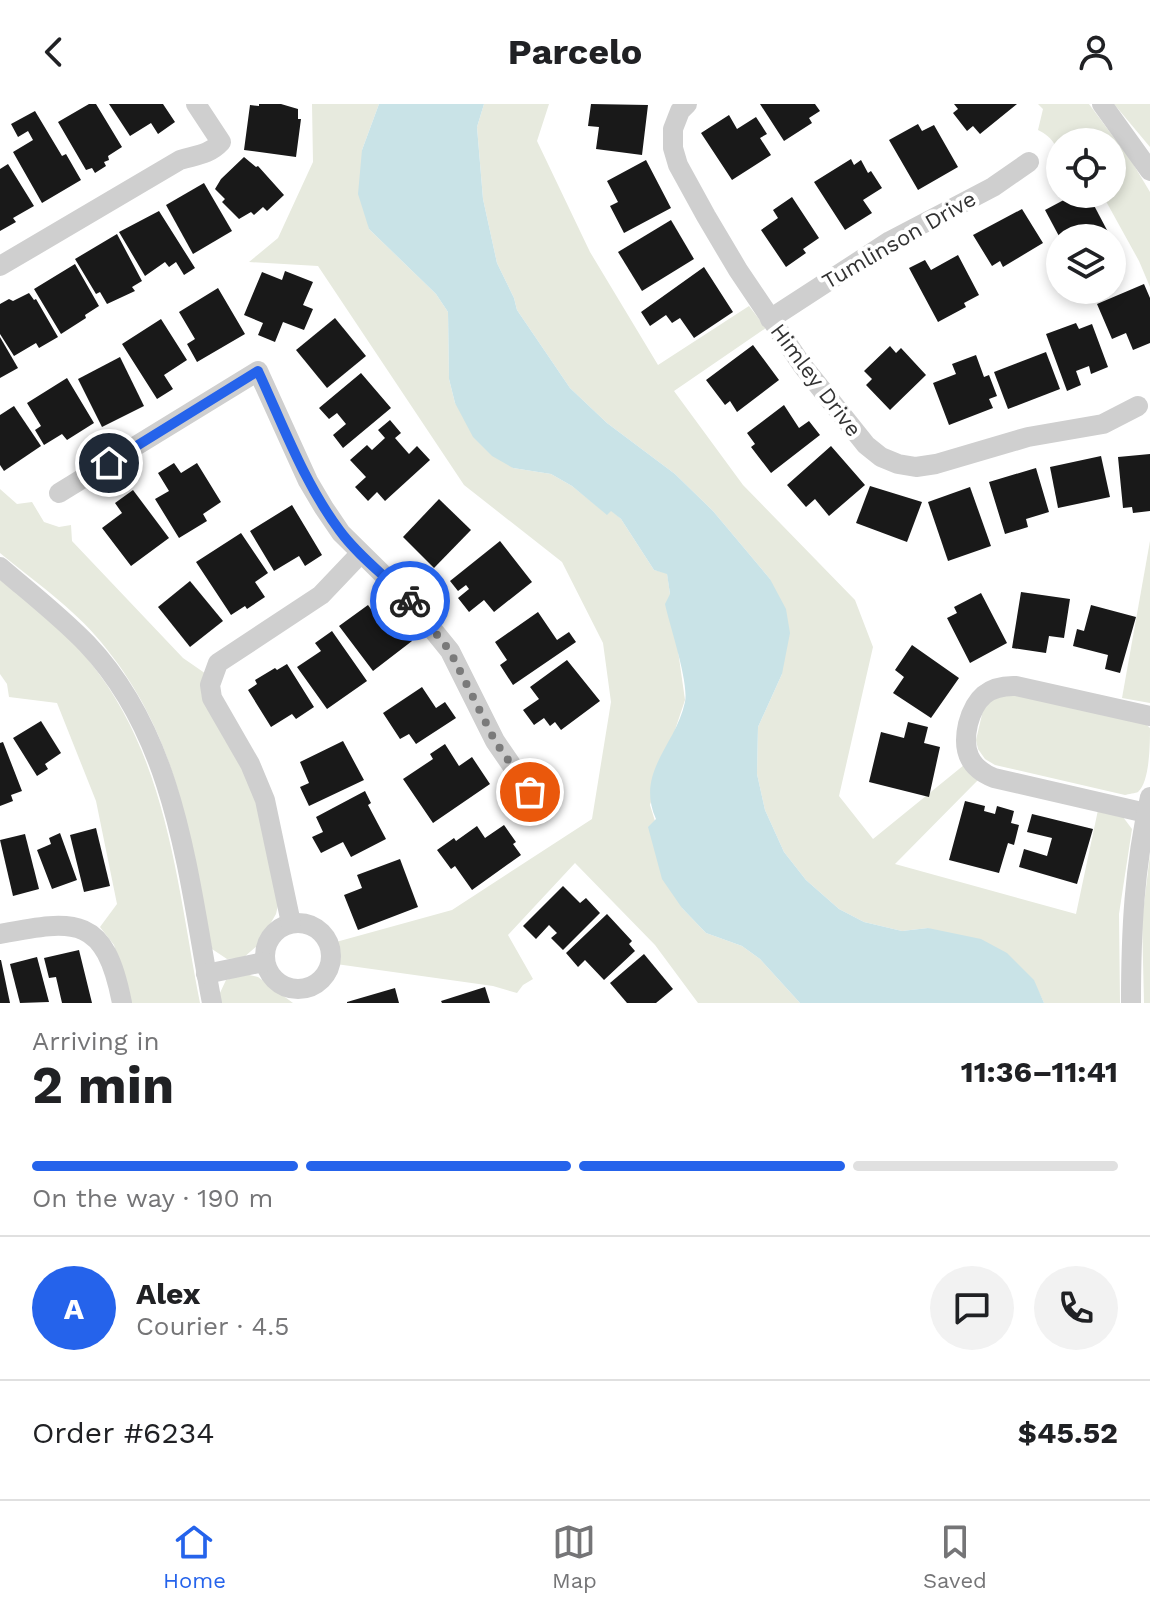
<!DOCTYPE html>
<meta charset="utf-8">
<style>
:root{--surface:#fff;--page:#f2f2f2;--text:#202124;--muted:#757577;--line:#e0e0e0;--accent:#2563eb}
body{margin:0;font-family:"Work Sans",sans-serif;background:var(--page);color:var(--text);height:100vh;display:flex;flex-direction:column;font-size:30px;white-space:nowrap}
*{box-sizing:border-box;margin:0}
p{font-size:26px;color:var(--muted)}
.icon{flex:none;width:44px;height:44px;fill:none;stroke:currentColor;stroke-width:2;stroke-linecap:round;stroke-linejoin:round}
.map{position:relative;height:899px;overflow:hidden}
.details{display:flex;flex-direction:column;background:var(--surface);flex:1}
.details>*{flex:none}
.tools{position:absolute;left:1046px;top:24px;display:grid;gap:16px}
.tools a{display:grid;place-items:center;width:80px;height:80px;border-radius:50%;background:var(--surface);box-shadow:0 4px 12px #0003;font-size:40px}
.pin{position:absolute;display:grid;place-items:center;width:68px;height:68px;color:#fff;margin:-34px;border:4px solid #fff;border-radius:50%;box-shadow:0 2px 8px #0007}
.courier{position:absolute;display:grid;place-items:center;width:80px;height:80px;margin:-40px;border:6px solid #2563eb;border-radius:50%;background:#fff;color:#222;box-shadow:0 2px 10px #0007}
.summary em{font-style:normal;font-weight:700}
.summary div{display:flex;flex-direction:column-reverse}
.summary{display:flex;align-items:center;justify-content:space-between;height:136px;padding:0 32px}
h1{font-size:52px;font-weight:700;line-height:60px}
.bar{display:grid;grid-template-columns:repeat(4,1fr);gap:12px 8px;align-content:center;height:96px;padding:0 32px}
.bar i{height:10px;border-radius:6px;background:var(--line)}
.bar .on{background:var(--accent)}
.bar p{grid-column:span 4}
.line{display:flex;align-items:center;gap:20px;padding:0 32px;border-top:2px solid var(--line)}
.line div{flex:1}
.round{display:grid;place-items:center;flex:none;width:84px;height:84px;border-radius:42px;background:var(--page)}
header{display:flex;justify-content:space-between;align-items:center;height:104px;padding:0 32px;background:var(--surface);font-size:36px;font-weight:700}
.menu{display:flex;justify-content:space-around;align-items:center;height:112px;border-top:2px solid var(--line);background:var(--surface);font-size:22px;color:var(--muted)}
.menu a{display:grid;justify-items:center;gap:4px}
.menu .on{color:var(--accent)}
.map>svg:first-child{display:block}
.green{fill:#e7eade}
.water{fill:#c9e3e7}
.building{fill:#191919}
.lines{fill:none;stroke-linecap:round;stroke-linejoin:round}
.minor{stroke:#cfcfcf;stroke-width:20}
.done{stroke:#7a7a7a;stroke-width:8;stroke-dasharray:0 14.4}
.route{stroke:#2563eb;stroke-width:10}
.labels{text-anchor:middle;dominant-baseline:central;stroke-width:8;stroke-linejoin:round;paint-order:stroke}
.street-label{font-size:22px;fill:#323232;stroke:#fff}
</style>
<header><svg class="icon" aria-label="back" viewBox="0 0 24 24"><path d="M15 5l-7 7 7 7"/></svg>Parcelo<svg class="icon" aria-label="person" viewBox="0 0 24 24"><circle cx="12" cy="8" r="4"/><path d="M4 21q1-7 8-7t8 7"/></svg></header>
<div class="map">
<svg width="1150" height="899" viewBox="0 0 1150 899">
<rect width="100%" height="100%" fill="#fff"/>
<g class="green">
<polygon points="312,0 379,0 362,46 369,125 436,190 448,208 449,275 455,299 513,364 551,370 572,382 607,410 611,406 621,415 654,466 667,469 685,596 650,701 682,804 706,829 742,842 760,855 800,899 698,899 655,841 575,759 508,831 533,875 523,881 517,889 493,882 336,860 336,838 452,806 592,715 611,598 603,539 562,458 464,381 318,162 249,158 278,134 313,58"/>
<polygon points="484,0 549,0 537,37 590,148 658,261 749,202 766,224 674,287 743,381 855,496 873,543 839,692 873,735 964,661 979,675 895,760 1076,810 1098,706 1120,709 1132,725 1119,810 1120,899 1044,899 1033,876 928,824 902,827 864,818 839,805 806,776 784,748 765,706 757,670 758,623 782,570 770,475 713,407 675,370 607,319 570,284 517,206 514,194 497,159 483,95 477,23"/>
<path d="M1038,0H1089L1132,58L1150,88V183L1139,157L1102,90H1112V38H1060V62C1059,44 1054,34 1038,26L1043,5Z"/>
<polygon points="1114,0 1150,0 1150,44 1150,43"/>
<path d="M0,385L17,400L32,398L44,418L59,423L71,421L72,437L183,554L209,572L259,702L279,797L276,810L258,841L243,854L227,855L212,845C189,730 179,632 101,538C73,504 34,477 0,449Z"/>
<polygon points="1150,437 1150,599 1122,594"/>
<path d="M0,475C31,501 65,526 90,558C168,655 177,781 200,899H131L114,841L100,823L117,800L96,697L57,599L9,593L7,580L0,570Z"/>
<path d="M1002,588L1144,618L1150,624C1150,638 1150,678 1138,688C1136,689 1128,690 1125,691L995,661L985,655L978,645L976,636L984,602Z"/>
<polygon points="1150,751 1150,899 1144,899 1142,816"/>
<polygon points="245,870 258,873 293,899 221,899 219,891 226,876"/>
</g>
<path class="water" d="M379,0H484L477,23L483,95L497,159L514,194L517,206L570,284L607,319L675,370L713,407L770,475L786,505L790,529L782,570L758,623L757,670L765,706L784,748L806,776L839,805L864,818L902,827L928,824L981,835L1007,849L1034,876L1044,899H800L760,855L742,842L706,829L682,804L662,775L648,723L656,715C635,668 676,641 685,598C689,578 670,523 665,500L670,490L667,470L654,466L621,415L611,407L607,411L572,382L551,370L513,364L492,352L473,333L455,299L449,275L448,208L436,190L369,125L358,90L362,46Z"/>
<g class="building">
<polygon points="89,0 96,0 122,43 108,52 109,56 104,58 106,62 95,69 92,64 86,66 58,18"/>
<polygon points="109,0 163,0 175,18 158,30 151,19 130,32"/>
<polygon points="259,0 281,0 298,5 298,15 301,15 296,53 244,46 250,1 259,2"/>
<polygon points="591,0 648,1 642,51 596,45 599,23 588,22"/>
<polygon points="760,0 815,0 820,7 809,14 812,19 784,37"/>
<polygon points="954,0 1017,0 980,30 973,22 967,27 953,9 958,5"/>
<polygon points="35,7 62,52 66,50 81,76 42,99 13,48 33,36 28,27 18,33 11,20"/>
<polygon points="729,11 737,25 756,13 767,30 760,34 771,51 732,76 701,29"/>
<polygon points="918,20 922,27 934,21 958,63 918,86 889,36"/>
<polygon points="244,53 256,63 258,62 284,91 267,107 263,103 254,111 251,108 239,115 222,98 225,95 215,85 221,75"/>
<polygon points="851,55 854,61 861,56 868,69 871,67 882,84 863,96 872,109 845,126 814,78"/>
<polygon points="646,56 671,104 624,129 610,102 618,98 607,77"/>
<polygon points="8,60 34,102 13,114 16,118 0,127 0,65"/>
<polygon points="204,79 232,127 193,150 166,101"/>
<polygon points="1075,90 1088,90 1108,128 1097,134 1060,134 1045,106"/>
<polygon points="792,93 819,134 803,145 806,149 786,163 761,126 778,114 773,106"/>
<polygon points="1022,105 1043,139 1003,163 1000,157 992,162 973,131"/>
<polygon points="159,107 195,164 184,171 176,158 169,163 165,158 145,172 119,128"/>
<polygon points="671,116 694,155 642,187 618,148"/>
<polygon points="117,130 142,177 132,183 135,187 107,200 100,188 96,190 75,155"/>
<polygon points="958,151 979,191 964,199 966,203 938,218 909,164 925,156 931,166"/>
<polygon points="75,160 99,202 85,211 86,214 61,230 34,185"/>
<polygon points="704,163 733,208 694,234 680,214 672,219 666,211 650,222 641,208"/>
<polygon points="285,167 313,178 303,201 313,205 304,226 283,218 275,238 258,231 263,219 244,211 262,168 282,176"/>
<polygon points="1144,180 1150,194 1150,239 1133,246 1126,229 1112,235 1097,200"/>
<polygon points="218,184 245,230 197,258 187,240 195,235 179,208"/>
<polygon points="29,189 34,196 36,195 58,233 39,244 36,239 14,252 0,230 0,200 9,195 13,197"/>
<polygon points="335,214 366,252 327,284 296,246"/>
<polygon points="161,215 187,256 164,271 173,285 157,295 122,240"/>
<polygon points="1076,219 1079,225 1092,220 1108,263 1091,270 1089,262 1076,267 1081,281 1067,287 1046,230"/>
<polygon points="0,233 18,264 0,274"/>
<polygon points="753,241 779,276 737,308 730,297 725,301 706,276"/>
<polygon points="890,242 896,249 901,244 926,271 890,306 866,281 872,275 864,267"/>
<polygon points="1046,248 1060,285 1008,305 994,268"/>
<polygon points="976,251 984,273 989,271 997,292 989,295 993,304 949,321 933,279 956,270 952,260"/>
<polygon points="120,253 144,302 102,323 78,275"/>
<polygon points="361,269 391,304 343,344 333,331 346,320 337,309 329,315 319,304"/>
<polygon points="67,274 94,319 67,336 62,330 44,341 35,326 41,322 27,299"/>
<polygon points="784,301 799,324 809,317 820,331 771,369 751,343 755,340 747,329"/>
<polygon points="14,302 41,342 4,367 0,361 0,311"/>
<polygon points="390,316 401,329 395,334 409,350 417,342 430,356 385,397 377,388 368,397 355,383 366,373 350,356 367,341 372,346 385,334 378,326"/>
<polygon points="831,342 865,381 829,412 815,395 806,403 787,381"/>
<polygon points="1150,350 1150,407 1133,409 1132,403 1123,404 1118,353"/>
<polygon points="1101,352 1110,393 1058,404 1050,363"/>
<polygon points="174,359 181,369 197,359 221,398 203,410 207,417 179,434 155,395 169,387 158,369"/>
<polygon points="1036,364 1049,408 1026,415 1028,423 1005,430 989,378"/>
<polygon points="870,382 922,398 907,438 856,419"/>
<polygon points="970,383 991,442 948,457 928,398"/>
<polygon points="133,386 169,434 131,462 102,424 122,409 115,399"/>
<polygon points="439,395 471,426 434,464 403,433"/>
<polygon points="292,401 322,451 305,462 299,452 274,467 250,427"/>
<polygon points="241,429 268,469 255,478 265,493 247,505 245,502 231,511 196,458"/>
<polygon points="500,437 532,478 494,508 484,496 469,508 458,494 469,485 466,481 458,487 450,477"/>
<polygon points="190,477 223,517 190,543 158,503"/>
<polygon points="1021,488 1070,495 1064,534 1049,532 1046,549 1012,544"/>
<polygon points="981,489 1007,539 970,559 947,514 957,509 954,503"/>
<polygon points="384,500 412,537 373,567 339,522 368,501 373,508"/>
<polygon points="1091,501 1136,513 1120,569 1105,565 1108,551 1073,542 1077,525 1084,527"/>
<polygon points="538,508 557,536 569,528 576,538 513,581 500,561 507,556 495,538"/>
<polygon points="332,527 367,577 327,605 297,563 321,547 315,539"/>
<polygon points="912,541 959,574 931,614 893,589 904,573 895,566"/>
<polygon points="567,556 600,597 561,626 555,618 550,622 544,614 534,621 523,606 539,595 530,583"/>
<polygon points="287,560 314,603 296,615 292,610 271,623 248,586 257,580 255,576 275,564 277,566"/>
<polygon points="422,583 436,604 445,598 456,614 416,640 409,630 400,635 383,609"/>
<polygon points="41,617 61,649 45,660 48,665 37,672 13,634"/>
<polygon points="908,618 928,623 924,639 940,643 929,693 869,678 881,628 904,634"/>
<polygon points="343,637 364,676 309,702 300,683 309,679 300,658"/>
<polygon points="3,638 22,687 11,691 13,697 0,702 0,639"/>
<polygon points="445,640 459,662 472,653 490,680 433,719 403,675 433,655 430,650"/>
<polygon points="365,687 371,699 368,701 386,735 351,753 343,738 321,749 312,733 323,728 316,713"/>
<polygon points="965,697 985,702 984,707 995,710 997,702 1014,707 1011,719 1019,721 1014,741 1008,739 999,769 949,756"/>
<polygon points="1032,710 1093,725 1077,780 1019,763 1024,745 1047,752 1052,734 1027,728"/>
<polygon points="504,721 516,738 513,740 521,751 472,786 455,762 451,765 437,746 454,734 456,737 477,722 485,734"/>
<polygon points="96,724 110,782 84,788 70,731"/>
<polygon points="60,729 77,776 52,785 37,746 51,740 49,734"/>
<polygon points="25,730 39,785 13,792 0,736"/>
<polygon points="400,755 418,803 358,826 344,791 362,784 357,771"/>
<polygon points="563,782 580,799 586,794 600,809 563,846 551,834 557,829 549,821 536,835 523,822"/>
<polygon points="607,810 632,837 629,840 635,847 604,876 585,856 578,863 566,849"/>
<polygon points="79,846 92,899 62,899 56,873 49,874 44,854"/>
<polygon points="644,850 673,885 656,899 627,899 610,879"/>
<polygon points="37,853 49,898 20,899 10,860"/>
<polygon points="0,856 1,856 10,899 0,899"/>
<polygon points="485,883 490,899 442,899 441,897"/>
<polygon points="395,884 399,899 347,899 347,898"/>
</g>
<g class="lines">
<g class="minor">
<polyline points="687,0 680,7 673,25 673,44 678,61 706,112 738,166 802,261 866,341 881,353 898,360 916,363 936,360 1028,333 1103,320 1138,302"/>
<polyline points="1102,0 1150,67"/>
<path d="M0,162L180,56C196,51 209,51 221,38L196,0"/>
<polyline points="770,215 890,137 993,83 1029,58"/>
<polyline points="59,389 258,267 308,377 324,404 341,429 407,494 450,547 495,637 530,688"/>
<path d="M0,463C29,488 60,512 87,540C178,636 188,775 212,899"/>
<path d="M1146,709L994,674C969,664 962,646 968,620C975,594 988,581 1016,582L1150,612"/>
<circle cx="298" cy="852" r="33"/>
<polyline points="291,819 265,696 250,660 212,594 210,581 218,559 321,491 360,450"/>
<path d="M0,830C77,815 105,812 122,899"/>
<polyline points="206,870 264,858"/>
<path d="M1131,899C1131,827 1134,764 1150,693"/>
</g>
</g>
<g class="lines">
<polyline class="done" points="410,497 450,547 495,637 530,688"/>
<path class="route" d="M109,359L258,267C283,321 304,379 340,427C359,453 387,473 410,497"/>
</g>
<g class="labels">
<g class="street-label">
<text transform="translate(899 136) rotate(-30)">Tumlinson Drive</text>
<text transform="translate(816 276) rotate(53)">Himley Drive</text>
</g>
</g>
</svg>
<div class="tools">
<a><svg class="icon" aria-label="locate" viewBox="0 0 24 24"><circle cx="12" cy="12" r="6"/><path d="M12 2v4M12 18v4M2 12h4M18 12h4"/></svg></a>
<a><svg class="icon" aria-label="layers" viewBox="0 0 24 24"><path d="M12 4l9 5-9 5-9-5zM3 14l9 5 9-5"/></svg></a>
</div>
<div class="pin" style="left:530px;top:688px;background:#ea580c"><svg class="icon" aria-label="bag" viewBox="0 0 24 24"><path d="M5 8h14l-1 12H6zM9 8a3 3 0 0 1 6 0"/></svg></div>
<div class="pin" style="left:109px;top:359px;background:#1f2937"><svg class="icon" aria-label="home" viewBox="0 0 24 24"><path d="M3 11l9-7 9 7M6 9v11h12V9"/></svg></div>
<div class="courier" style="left:410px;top:497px"><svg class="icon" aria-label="bike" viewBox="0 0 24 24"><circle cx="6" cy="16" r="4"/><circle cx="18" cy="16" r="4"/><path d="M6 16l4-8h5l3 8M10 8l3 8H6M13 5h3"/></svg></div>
</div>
<section class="details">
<div class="summary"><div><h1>2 min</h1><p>Arriving in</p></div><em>11:36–11:41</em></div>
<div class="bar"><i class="on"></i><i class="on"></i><i class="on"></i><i></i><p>On the way · 190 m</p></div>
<div class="line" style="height:144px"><b class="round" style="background:var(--accent);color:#fff">A</b><div><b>Alex</b><p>Courier · 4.5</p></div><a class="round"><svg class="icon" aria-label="chat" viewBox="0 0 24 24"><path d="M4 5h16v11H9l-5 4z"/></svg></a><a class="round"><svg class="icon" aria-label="phone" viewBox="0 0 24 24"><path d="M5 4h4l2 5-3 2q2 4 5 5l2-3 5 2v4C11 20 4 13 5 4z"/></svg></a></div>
<div class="line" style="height:104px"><div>Order #6234</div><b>$45.52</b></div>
</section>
<nav class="menu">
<a class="on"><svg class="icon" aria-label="home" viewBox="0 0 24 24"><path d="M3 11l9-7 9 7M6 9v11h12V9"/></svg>Home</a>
<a><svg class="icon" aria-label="map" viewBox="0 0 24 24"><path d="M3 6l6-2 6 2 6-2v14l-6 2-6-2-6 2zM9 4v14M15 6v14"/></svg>Map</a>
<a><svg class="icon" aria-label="saved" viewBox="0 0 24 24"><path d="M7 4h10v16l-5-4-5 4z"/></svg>Saved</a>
</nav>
